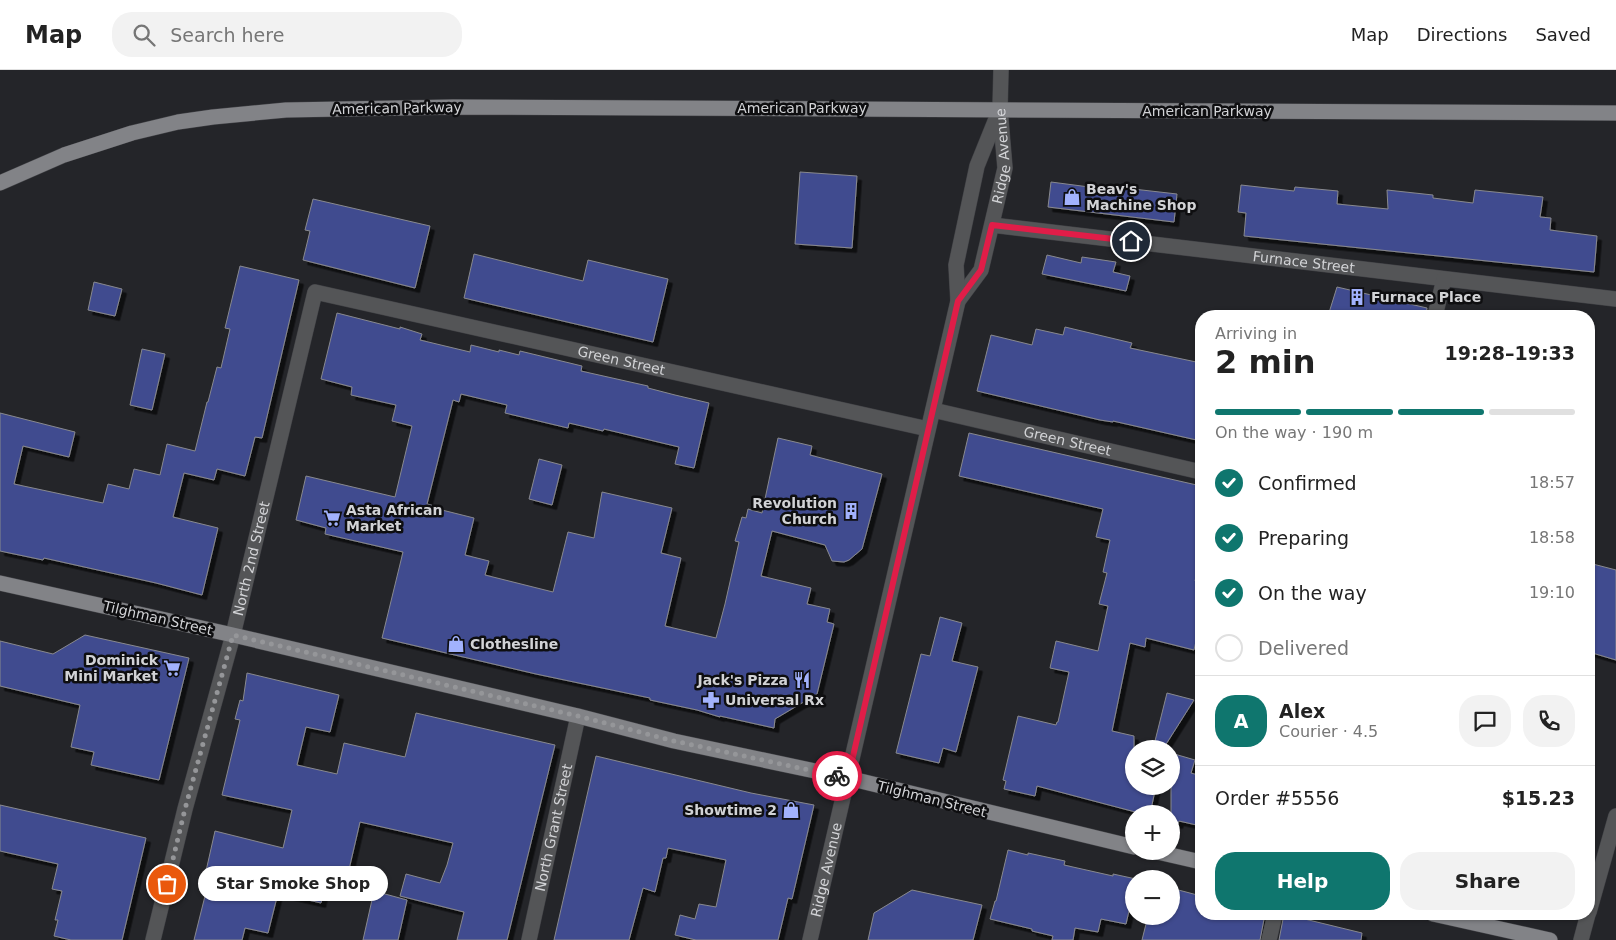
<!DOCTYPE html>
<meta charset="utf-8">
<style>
:root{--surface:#fff;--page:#f2f2f2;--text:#222;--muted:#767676;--line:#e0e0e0;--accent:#0f766e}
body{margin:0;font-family:"DejaVu Sans",sans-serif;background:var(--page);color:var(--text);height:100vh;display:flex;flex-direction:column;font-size:19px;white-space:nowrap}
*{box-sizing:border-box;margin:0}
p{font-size:16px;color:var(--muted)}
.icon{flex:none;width:28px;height:28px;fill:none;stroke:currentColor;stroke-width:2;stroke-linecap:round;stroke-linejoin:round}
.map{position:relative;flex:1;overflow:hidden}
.details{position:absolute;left:1195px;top:240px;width:400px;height:610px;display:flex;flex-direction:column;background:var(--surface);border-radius:20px;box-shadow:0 1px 4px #0004}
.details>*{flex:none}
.fabs{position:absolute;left:1125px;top:670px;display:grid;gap:10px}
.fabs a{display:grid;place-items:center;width:55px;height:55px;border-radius:50%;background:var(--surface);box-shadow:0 1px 4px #0004;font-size:25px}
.pin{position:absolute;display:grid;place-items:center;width:42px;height:42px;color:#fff;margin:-21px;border:2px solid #fff;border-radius:50%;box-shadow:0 1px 5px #0007}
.courier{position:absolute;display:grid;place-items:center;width:50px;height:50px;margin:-25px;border:4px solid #e11d48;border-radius:50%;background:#fff;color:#222;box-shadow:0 1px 6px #0007}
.bubble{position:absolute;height:35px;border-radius:18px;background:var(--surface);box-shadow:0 1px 4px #0004;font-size:16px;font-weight:700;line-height:35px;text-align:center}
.summary em{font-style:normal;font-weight:700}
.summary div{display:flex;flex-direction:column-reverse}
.summary{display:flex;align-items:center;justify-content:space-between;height:85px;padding:0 20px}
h1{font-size:32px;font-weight:700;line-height:38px}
.bar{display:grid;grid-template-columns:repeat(4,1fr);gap:8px 5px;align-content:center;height:60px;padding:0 20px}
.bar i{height:6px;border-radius:4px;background:var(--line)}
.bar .current{background:var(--accent)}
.bar p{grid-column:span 4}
.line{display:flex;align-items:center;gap:12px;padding:0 20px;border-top:1px solid var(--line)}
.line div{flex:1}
.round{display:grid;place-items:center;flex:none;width:52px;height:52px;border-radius:20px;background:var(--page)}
ol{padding:0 20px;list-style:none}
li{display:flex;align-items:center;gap:15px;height:55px}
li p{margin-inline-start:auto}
li .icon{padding:5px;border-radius:50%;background:var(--accent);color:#fff;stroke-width:4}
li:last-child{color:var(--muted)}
li i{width:28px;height:28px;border:2px solid var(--line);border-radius:50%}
.cta{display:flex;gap:10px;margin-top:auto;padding:10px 20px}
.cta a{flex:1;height:58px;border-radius:20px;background:var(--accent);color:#fff;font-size:20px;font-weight:700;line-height:58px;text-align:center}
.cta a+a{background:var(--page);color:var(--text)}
header{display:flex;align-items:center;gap:30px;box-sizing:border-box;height:70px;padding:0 25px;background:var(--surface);border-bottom:1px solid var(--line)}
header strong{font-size:24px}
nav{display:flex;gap:28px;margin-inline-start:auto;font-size:18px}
.search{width:350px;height:45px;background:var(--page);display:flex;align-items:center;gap:12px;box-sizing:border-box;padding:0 18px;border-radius:20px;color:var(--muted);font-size:19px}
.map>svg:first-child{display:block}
.building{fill:#414b8f;stroke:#88898e;filter:url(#shadow)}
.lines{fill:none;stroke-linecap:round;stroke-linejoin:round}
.minor-casing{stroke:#404145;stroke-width:16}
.major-casing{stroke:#404145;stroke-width:16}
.minor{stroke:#545557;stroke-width:15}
.major{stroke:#828387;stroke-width:15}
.done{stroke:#959699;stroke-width:5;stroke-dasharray:0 9}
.route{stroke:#e11d48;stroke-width:6}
.labels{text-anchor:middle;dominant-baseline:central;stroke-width:5;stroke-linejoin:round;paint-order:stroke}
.street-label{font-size:14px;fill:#d2d3d6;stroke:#0e0e10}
.poi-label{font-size:14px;font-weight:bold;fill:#d2d3d6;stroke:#0e0e10;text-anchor:start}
</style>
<header>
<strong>Map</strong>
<div class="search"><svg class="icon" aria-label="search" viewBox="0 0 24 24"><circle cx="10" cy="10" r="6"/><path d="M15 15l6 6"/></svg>Search here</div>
<nav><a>Map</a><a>Directions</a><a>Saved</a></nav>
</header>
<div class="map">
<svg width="1616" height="870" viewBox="0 0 1616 870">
<defs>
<filter id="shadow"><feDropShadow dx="4.5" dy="4.5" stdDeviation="0" flood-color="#0009"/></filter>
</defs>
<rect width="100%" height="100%" fill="#242529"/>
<g class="building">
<polygon points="800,102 857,106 852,178 795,174"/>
<polygon points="1051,112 1097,118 1098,115 1177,124 1174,152 1048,137"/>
<polygon points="1241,115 1294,121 1295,117 1338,121 1337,134 1388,139 1387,120 1433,125 1433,128 1473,133 1475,120 1543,127 1540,147 1551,148 1550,160 1597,166 1594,202 1244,166 1246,143 1238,142"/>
<polygon points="313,129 430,156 415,218 303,190 310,161 305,160"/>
<polygon points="474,184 583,211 588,190 668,209 653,272 464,228"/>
<polygon points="1047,185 1081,193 1082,187 1116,192 1113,202 1130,206 1126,221 1042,204"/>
<polygon points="240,196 299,210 262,368 255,367 245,406 217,399 214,410 184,403 173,447 218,458 202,525 156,513 44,488 43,490 0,481 0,343 75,362 69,387 23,376 14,414 103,433 108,414 129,419 134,399 160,405 167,374 195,381 207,332 208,332 217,297 221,298 230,259 225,258"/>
<polygon points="94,212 122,219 115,246 88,240"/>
<polygon points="1337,217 1427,238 1426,246 1328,246"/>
<polygon points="337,243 400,259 400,257 422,264 420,270 470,282 471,275 499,282 499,280 519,285 520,281 582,296 581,301 648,316 648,318 675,325 709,333 694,398 675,394 679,377 604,359 603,361 569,353 568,358 505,343 507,335 461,324 459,332 453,330 427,434 434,436 434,438 474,448 465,485 489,491 485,505 553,522 568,462 594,468 602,422 672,438 661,483 681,488 665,556 716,568 725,534 739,472 735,471 742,447 746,448 748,439 762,443 778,368 812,376 810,385 882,404 862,479 849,490 844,492 832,491 825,475 772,461 761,506 811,518 807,534 830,539 827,552 834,554 817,624 775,649 774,658 720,646 720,647 697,640 650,630 650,628 536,604 382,568 403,482 325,464 326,458 296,450 306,406 395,427 412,356 392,351 396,335 351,325 352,317 321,309"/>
<polygon points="1065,257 1132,273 1130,278 1201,293 1201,371 1113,351 1113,352 1100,350 977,321 991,265 1032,275 1036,259 1063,265"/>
<polygon points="142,279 165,284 152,340 130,335"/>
<polygon points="969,363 1201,416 1201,487 1195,511 1201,512 1201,549 1194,580 1146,568 1145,577 1130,573 1112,661 1134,666 1134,716 1156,716 1150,744 1143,744 1037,716 1035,726 1004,719 1006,711 1003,710 1018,646 1056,655 1057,652 1058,652 1069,602 1050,598 1056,571 1098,581 1108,536 1099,534 1107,503 1103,502 1110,470 1096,467 1103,439 959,406"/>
<polygon points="539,389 562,395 552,435 529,429"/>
<polygon points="1589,493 1616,500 1616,590 1589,582"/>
<polygon points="940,547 962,553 952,591 978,597 956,682 943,678 939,693 896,683 921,584 930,586"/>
<polygon points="85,565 189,588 159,710 91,695 94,682 71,677 80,635 0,616 0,571 53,584"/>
<polygon points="247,603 339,625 330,662 306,657 297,695 337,704 344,673 405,687 416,643 555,675 507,870 457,870 464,842 400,826 406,804 440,813 447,795 453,773 360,752 347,808 328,804 321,833 278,823 268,863 245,858 242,870 194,870 211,802 206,801 215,761 283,778 292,740 222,725 240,650 235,649 240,630 243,631"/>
<polygon points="1167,623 1194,630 1163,679 1153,679"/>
<polygon points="1171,683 1195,690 1191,703 1201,706 1201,756 1179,751 1178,754 1171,753"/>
<polygon points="596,686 751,723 814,735 792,829 788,828 778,870 696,870 675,865 680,845 695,849 699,834 716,837 726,790 668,778 666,788 663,788 655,822 643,818 629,870 554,870"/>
<polygon points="0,735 146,768 122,870 71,870 54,866 58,850 55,850 62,821 52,819 58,794 0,781"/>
<polygon points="1008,780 1028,785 1028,783 1065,791 1064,795 1113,806 1113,804 1136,809 1134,809 1134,819 1126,854 1101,849 1098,862 1075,858 1073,870 1052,870 1053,866 1032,861 1032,859 990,849 995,831 996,831"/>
<polygon points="1171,818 1201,826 1201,844 1265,844 1260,870 1142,870 1148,846 1171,846"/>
<polygon points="912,820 982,835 973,870 868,870 874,843"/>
<polygon points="374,821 407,830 398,870 363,870"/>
<polygon points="1284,844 1362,863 1361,870 1279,870"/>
</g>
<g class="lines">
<g class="minor-casing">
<g id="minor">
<path id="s1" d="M992,155L1616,229"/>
<path id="s2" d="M958,231L981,200L1005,98L1000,39L1001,0"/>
<polyline points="1435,246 1444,209"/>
<path id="s3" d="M933,340L1201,402"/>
<polyline points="1589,842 1616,746"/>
<path id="s4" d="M153,870L185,739L233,565L315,222L928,359"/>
<path id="s5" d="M529,870L578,646"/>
<path id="s6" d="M810,870L958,231L956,195L977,96L1000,39"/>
<polyline points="1269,870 1275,844"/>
<polyline points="1581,870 1588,844"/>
</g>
</g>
<g class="major-casing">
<g id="major">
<polyline points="0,113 64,85 132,63 178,52 213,47 286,40 453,37 1616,43"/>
<polyline points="0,513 233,565 578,646 674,671 848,708 1134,777"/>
<polyline points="1153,781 1201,792"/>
<polyline points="1433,844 1550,870"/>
</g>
</g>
<use href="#minor" class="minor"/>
<use href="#major" class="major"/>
</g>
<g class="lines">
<polyline class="done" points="167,814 185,739 233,565 578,646 674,671 837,706"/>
<polyline class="route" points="837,706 848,708 958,231 981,200 992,155 1131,171"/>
</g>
<defs>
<g id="shop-bare" transform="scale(1.35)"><path d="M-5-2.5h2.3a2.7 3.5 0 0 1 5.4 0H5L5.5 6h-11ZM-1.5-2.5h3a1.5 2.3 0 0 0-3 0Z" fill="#a2b2fd" stroke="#0e0e10" stroke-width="2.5" paint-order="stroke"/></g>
<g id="building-bare" transform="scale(1.35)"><path d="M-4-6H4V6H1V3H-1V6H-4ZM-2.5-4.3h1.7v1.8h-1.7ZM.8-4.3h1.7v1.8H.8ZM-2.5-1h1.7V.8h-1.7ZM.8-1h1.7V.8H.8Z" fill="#a2b2fd" stroke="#0e0e10" stroke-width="2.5" paint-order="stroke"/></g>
<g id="supermarket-bare" transform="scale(1.35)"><path d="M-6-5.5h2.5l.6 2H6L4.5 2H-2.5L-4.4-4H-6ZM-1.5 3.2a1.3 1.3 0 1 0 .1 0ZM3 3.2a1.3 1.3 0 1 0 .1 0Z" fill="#a2b2fd" stroke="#0e0e10" stroke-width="2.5" paint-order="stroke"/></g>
<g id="restaurant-bare" transform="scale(1.35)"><path d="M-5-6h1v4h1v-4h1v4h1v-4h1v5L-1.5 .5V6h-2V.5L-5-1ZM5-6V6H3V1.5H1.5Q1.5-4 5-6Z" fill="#a2b2fd" stroke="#0e0e10" stroke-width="2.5" paint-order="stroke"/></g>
<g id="pharmacy-bare" transform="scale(1.35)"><path d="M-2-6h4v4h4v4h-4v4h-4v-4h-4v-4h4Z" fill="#a2b2fd" stroke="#0e0e10" stroke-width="2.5" paint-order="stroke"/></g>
</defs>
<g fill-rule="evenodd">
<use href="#shop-bare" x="1072" y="127"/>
<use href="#building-bare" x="1357" y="227"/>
<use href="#building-bare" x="851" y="441"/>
<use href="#supermarket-bare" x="332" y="448"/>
<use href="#shop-bare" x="456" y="574"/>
<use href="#supermarket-bare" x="172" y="598"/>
<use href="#restaurant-bare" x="802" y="610"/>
<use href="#pharmacy-bare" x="711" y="630"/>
<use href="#shop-bare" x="791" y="740"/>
</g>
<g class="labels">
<g class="street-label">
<text transform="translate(397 38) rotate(-1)">American Parkway</text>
<text x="802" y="38">American Parkway</text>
<text x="1207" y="41">American Parkway</text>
<text stroke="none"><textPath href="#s2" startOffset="155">Ridge Avenue</textPath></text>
<text stroke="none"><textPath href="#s1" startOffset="314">Furnace Street</textPath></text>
<text stroke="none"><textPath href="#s4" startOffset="982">Green Street</textPath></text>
<text stroke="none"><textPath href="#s3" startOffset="138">Green Street</textPath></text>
<text stroke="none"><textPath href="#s4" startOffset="394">North 2nd Street</textPath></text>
<text transform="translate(158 548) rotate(13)">Tilghman Street</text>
<text transform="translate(932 729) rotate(14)">Tilghman Street</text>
<text stroke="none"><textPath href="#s5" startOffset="115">North Grant Street</textPath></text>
<text stroke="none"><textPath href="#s6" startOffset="72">Ridge Avenue</textPath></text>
</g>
<g class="poi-label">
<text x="1086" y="119">Beav's<tspan x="1086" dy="16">Machine Shop</tspan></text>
<text x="1371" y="227">Furnace Place</text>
<text x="837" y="433" text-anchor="end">Revolution<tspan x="837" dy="16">Church</tspan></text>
<text x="346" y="440">Asta African<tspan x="346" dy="16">Market</tspan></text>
<text x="470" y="574">Clothesline</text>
<text x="158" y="590" text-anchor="end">Dominick<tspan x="158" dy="16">Mini Market</tspan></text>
<text x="788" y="610" text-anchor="end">Jack's Pizza</text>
<text x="725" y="630">Universal Rx</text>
<text x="777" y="740" text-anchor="end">Showtime 2</text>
</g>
</g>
</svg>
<div class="fabs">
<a><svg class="icon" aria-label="layers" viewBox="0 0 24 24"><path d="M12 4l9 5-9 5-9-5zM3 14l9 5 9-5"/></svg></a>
<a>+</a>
<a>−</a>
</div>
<div class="pin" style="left:167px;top:814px;background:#ea580c"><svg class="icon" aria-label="bag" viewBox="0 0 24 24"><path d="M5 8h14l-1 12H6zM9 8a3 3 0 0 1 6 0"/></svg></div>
<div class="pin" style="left:1131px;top:171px;background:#1f2937"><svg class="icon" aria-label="home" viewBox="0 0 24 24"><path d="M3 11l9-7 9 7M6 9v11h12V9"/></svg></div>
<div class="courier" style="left:837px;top:706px"><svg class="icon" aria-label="bike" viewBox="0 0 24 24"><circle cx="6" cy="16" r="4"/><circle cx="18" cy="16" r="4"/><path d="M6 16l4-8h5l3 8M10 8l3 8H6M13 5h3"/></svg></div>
<div class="bubble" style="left:198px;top:796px;width:190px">Star Smoke Shop</div>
<section class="details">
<div class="summary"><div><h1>2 min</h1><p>Arriving in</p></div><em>19:28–19:33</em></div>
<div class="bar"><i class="current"></i><i class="current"></i><i class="current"></i><i></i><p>On the way · 190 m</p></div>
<ol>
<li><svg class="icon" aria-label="check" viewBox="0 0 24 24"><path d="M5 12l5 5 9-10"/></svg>Confirmed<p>18:57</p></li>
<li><svg class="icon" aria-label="check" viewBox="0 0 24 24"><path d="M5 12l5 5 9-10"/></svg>Preparing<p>18:58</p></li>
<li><svg class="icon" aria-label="check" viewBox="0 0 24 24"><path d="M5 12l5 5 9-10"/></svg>On the way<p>19:10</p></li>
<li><i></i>Delivered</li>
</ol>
<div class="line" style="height:90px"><b class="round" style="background:var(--accent);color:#fff">A</b><div><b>Alex</b><p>Courier · 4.5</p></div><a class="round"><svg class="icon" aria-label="chat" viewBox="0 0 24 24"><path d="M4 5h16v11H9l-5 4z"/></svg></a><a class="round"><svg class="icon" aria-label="phone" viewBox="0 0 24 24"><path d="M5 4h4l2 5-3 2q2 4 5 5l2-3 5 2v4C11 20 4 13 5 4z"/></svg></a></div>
<div class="line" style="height:65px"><div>Order #5556</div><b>$15.23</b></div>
<div class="cta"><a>Help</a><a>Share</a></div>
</section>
</div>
